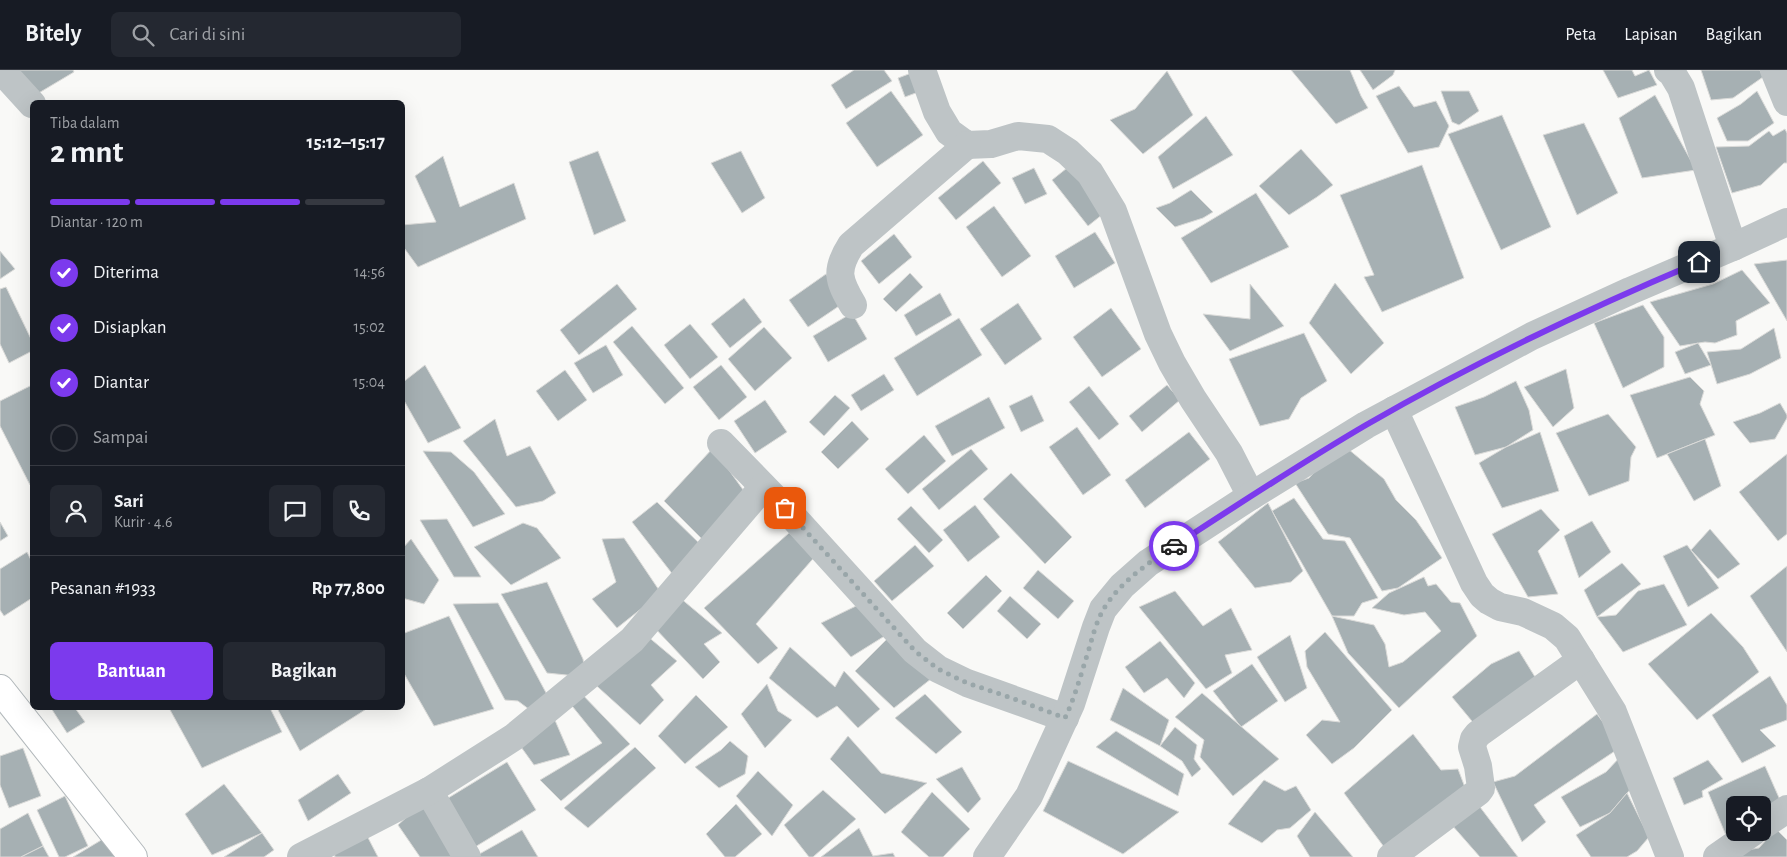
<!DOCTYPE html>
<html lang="id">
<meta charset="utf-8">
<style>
:root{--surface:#171b24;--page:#242831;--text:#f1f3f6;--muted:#9ea1a6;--line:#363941;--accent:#7c3aed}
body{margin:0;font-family:"Alegreya Sans",sans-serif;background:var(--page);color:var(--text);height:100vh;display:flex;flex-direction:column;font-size:19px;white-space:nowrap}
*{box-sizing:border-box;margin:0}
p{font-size:16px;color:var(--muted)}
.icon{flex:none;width:28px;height:28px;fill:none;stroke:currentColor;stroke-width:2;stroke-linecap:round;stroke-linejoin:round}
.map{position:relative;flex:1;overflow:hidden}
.panel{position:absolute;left:30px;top:30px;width:375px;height:610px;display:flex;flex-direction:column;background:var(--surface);border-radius:8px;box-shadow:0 5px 20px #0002}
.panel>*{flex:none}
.buttons{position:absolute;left:1726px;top:726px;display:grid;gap:10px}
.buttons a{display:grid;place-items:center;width:45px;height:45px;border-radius:8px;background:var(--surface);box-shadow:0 5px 20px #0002;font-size:25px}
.pin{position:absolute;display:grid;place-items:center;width:42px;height:42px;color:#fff;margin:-21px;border-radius:10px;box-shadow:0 2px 8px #0006}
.courier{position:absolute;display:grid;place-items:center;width:50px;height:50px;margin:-25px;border:4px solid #7c3aed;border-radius:50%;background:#fff;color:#222;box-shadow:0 1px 6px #0007}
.overview em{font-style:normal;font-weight:700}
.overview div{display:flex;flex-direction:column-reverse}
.overview{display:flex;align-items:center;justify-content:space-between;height:85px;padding:0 20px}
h1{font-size:32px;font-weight:700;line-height:38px}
.bar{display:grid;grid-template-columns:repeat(4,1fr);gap:8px 5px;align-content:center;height:60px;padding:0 20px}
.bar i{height:6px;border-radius:4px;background:var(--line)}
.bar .current{background:var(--accent)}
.bar p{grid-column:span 4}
.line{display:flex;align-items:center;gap:12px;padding:0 20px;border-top:1px solid var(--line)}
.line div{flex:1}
.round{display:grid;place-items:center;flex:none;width:52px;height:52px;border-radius:8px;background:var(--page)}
ol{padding:0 20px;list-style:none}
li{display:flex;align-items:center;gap:15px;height:55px}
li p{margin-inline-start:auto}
li .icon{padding:5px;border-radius:50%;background:var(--accent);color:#fff;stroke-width:4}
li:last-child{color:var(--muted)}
li i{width:28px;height:28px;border:2px solid var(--line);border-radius:50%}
.cta{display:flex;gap:10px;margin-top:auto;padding:10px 20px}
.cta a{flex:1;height:58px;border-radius:8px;background:var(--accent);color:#fff;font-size:20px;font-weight:700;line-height:58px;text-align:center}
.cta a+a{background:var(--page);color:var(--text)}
header{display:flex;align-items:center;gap:30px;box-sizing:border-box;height:70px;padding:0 25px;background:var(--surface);border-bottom:1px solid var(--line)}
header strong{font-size:24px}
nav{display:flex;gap:28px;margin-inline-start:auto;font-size:18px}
.search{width:350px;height:45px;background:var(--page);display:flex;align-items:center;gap:12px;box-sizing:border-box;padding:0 18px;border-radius:8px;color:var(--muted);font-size:19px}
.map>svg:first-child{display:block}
.building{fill:#a6b0b3;stroke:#dbdbd9}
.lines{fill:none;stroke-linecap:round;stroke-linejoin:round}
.major-casing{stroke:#b2b8bb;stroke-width:30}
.minor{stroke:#bec4c6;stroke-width:28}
.major{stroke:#fff;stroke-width:28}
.done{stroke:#99a6a9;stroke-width:5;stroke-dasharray:0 9}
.route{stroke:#7c3aed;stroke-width:6}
</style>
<header>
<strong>Bitely</strong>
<div class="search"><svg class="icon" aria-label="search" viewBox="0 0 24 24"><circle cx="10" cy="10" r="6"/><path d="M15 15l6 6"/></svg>Cari di sini</div>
<nav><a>Peta</a><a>Lapisan</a><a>Bagikan</a></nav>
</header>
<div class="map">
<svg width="1787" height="787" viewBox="0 0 1787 787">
<rect width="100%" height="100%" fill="#f9f9f7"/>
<g class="building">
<polygon points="15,0 73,0 74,2 32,27"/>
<polygon points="854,0 884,0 892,11 846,39 831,15"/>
<polygon points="1291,0 1350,0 1361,26 1368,38 1336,54"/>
<polygon points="1360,0 1395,0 1393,5 1373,20"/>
<polygon points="1603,0 1632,0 1635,6 1649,0 1657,15 1618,28"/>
<polygon points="1701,0 1760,0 1763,7 1733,28 1711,30"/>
<polygon points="1167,1 1193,45 1143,84 1110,50 1135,39"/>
<polygon points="914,2 921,21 905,27 898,8"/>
<polygon points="1399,16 1414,37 1436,31 1449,56 1439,77 1408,83 1376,26"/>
<polygon points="891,21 923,65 877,97 846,53"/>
<polygon points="1441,21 1469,21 1479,41 1459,55 1452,52"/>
<polygon points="1757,21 1774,53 1748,71 1727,71 1717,48 1741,34"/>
<polygon points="1655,25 1696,100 1642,108 1619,48"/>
<polygon points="1502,45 1551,157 1501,180 1448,64"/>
<polygon points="1206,46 1233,85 1173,119 1158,87"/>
<polygon points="1584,53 1618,123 1577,145 1543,65"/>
<polygon points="1785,59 1787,63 1787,93 1784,93 1761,115 1732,123 1716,77 1749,76 1769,61 1773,66"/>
<polygon points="1301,79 1333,115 1317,127 1289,145 1259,116"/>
<polygon points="598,81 626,151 594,165 569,92"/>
<polygon points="741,81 765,128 742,143 711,93"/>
<polygon points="443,86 460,137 514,113 526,149 418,197 402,175 402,155 436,152 415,106"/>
<polygon points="983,91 1001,113 956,150 938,128"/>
<polygon points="1072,94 1108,140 1088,156 1052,110"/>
<polygon points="1422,95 1464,208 1382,242 1364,207 1374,205 1340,125"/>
<polygon points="1034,98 1047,124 1025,134 1012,108"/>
<polygon points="1191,120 1213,142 1203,148 1175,157 1156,138 1170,133"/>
<polygon points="1256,123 1289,177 1211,213 1181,168"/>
<polygon points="994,136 1031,186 1002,207 966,157"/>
<polygon points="1095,162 1115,193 1074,218 1055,186"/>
<polygon points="894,164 912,187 879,214 861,191"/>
<polygon points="0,181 15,199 0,209"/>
<polygon points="1787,190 1787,251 1754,194"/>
<polygon points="1742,200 1770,233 1736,251 1737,265 1715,273 1705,272 1680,276 1650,232 1713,214"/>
<polygon points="910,203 923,217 896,242 883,229"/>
<polygon points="826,204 845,232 808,257 789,230"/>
<polygon points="1335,213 1384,273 1351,304 1309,253"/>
<polygon points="617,214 637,239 579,285 560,260"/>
<polygon points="1250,214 1284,256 1230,281 1203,244 1250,249"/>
<polygon points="6,217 32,271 32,281 9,293 0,274 0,219"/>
<polygon points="940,223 952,245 916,266 904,245"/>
<polygon points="744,228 762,252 730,278 711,254"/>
<polygon points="1018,233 1042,269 1005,295 980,259"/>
<polygon points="1643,235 1664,267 1664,297 1623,318 1594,253"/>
<polygon points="1111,238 1141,279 1102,307 1073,267"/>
<polygon points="852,243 867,269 828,292 813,266"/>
<polygon points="959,248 982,285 917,326 894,288"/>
<polygon points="690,254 718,287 690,309 664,275"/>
<polygon points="632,256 684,318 665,334 613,272"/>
<polygon points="764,257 792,288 755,321 728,289"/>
<polygon points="1774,258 1781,288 1750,304 1717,314 1707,282 1741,279"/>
<polygon points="1304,263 1327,311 1301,328 1289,349 1260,356 1229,289"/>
<polygon points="1698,273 1711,295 1685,304 1675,282"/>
<polygon points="606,275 623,305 593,323 574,293"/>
<polygon points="425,295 461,358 428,373 402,327 402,313"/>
<polygon points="721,295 747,327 719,350 693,317"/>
<polygon points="1566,299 1574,338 1553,357 1524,317"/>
<polygon points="565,300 587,330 558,351 536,321"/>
<polygon points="884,304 894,320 861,341 851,325"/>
<polygon points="1690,307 1704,321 1700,334 1715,365 1657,388 1630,325"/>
<polygon points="1516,311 1529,340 1533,360 1506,377 1475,385 1455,337 1484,327"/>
<polygon points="32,315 32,414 30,415 0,356 0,331"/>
<polygon points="1167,315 1180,330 1142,362 1129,346"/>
<polygon points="1089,316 1119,354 1099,370 1069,332"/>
<polygon points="835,325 850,338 824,366 809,352"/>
<polygon points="1032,325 1044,351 1021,362 1009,336"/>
<polygon points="989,327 1005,358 952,386 935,356"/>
<polygon points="765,330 787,362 755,383 734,351"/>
<polygon points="1780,333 1787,345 1787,348 1775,369 1750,373 1733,352 1760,343"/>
<polygon points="1608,344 1636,377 1631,387 1629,411 1589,426 1556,363"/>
<polygon points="495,349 507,386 530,376 556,423 543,431 516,437 463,371"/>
<polygon points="852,351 869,369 838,399 821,382"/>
<polygon points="1077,357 1111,405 1083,425 1049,377"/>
<polygon points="1189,362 1210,389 1145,438 1125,410"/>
<polygon points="1540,362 1559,421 1502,438 1479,393 1506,377"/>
<polygon points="924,365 946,391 908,424 885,399"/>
<polygon points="1705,369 1721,416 1694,431 1667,384"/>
<polygon points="1341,373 1384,409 1396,430 1416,450 1442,488 1398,518 1382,521 1350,468 1328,464 1295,413 1309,408"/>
<polygon points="713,378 749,428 708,475 664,431"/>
<polygon points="971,379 988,399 939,440 922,419"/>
<polygon points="423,381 451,382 474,402 505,444 473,457"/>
<polygon points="1787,384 1787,464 1778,471 1739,422"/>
<polygon points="1011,403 1072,467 1045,494 983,429"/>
<polygon points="1294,428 1323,469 1345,471 1378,528 1362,533 1354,546 1332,546 1272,441"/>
<polygon points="657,432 702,476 674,506 632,452"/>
<polygon points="1268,433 1303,501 1291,512 1255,518 1218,472"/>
<polygon points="975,435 1000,467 968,492 943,460"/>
<polygon points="911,436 943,470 929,483 897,449"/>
<polygon points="1541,439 1560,460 1538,481 1558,524 1528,527 1492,464"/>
<polygon points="447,449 481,507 454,507 420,450"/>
<polygon points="1592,451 1611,482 1579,508 1564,466"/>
<polygon points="0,452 8,466 0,471"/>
<polygon points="523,453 537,458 561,488 511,515 474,477"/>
<polygon points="1710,459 1740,494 1718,509 1691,480"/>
<polygon points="789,463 818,483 756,554 778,578 758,594 704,538"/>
<polygon points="624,468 661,523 617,558 592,529 616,512 602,469"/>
<polygon points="411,469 439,510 424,534 402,528 402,479"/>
<polygon points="915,475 934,496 892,531 874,511"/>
<polygon points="1687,475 1719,518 1688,537 1663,486"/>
<polygon points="27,482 32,492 32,528 4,546 0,540 0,499"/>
<polygon points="1622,493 1641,514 1597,547 1584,520"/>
<polygon points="1787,496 1787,582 1750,526"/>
<polygon points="1038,500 1074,531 1058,549 1023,518"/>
<polygon points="986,505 1002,521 963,559 947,543"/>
<polygon points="1424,507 1428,516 1436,514 1451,532 1460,533 1477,566 1399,638 1348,583 1332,546 1374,555 1385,574 1389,597 1403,592 1441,561 1425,542 1404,545 1372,538 1389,523"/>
<polygon points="547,512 583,589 586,607 547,603 501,524"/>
<polygon points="1664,514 1687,555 1623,582 1597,547 1616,545 1638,521"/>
<polygon points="1175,521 1203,556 1231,538 1252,580 1225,585 1232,603 1206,619 1139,537"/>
<polygon points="1010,526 1041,554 1027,569 997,541"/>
<polygon points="679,527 722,563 704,574 720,592 703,609 652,555"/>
<polygon points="498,533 551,632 530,640 518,631 505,630 453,534"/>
<polygon points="856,536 891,562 851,587 821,553"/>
<polygon points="1711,543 1743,577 1759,602 1697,650 1648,594"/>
<polygon points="449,546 494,639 434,656 402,600 402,564"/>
<polygon points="1325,562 1392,640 1354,678 1332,694 1306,665 1322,650 1340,652 1307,597 1305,581"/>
<polygon points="646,565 677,591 651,615 664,630 640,655 589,609"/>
<polygon points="1290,565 1307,618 1285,632 1257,587"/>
<polygon points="887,569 936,605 894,638 855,601"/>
<polygon points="1160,571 1195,613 1184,628 1167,608 1144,623 1125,597"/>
<polygon points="790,577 835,617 844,601 880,639 858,658 837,636 817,648 769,608"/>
<polygon points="1519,581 1540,615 1476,656 1452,627 1491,594"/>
<polygon points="1252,594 1278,631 1241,657 1213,621"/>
<polygon points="1770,606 1787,635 1787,650 1760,660 1776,676 1742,693 1712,645"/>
<polygon points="767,614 778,641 792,650 765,678 741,644"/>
<polygon points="1123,618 1169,650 1160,676 1110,650"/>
<polygon points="578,620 630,674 561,731 540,710 602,673 564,626"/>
<polygon points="1202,623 1279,689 1233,726 1200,687 1204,670 1175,647"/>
<polygon points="925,624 962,662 936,684 895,648"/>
<polygon points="696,625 728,657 685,694 658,666"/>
<polygon points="51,638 75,638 85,652 67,663"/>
<polygon points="169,638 270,638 282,662 202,698"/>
<polygon points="277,638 368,638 300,681"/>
<polygon points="551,641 570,685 534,695 516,670"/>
<polygon points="1597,644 1621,677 1534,735 1546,752 1522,772 1493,712 1515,706"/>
<polygon points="1175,657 1197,675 1194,689 1201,699 1192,707 1182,691 1160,676"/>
<polygon points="1116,661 1184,704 1178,726 1096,677"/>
<polygon points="1413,664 1441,700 1458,699 1469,728 1387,781 1344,723"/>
<polygon points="848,666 881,703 927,713 885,744 830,689"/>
<polygon points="730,671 748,686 745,704 719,718 695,697 721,680"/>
<polygon points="635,677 656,698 588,758 564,738"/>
<polygon points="23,678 41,726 9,738 0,715 0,686"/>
<polygon points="1621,686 1634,715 1610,743 1580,757 1561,727 1606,702"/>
<polygon points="1708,690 1723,709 1702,721 1703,727 1684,735 1673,708"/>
<polygon points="1068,691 1179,742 1123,784 1043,741"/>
<polygon points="507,692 536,740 470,780 440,733"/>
<polygon points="1765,696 1784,739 1762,753 1762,735 1735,735 1735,762 1730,775 1708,722"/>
<polygon points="962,697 981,729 968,743 936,709"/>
<polygon points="758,701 793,735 772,766 736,726"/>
<polygon points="338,704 351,723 308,751 298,730"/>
<polygon points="1264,710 1285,721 1296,716 1311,740 1290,758 1277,760 1262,773 1228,754"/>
<polygon points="224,714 262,763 212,785 185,744"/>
<polygon points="823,720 856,749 813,787 809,787 784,755"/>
<polygon points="932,722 970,759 943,787 929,787 901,762"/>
<polygon points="1627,723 1649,767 1637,781 1627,787 1591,787 1576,765 1610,743"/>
<polygon points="65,726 88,776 65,787 59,787 37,740"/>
<polygon points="422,733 460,787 420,787 398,755"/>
<polygon points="736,734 762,764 735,787 725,787 706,764"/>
<polygon points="1480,737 1518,787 1480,787 1451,754"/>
<polygon points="1315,742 1353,787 1310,787 1297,766"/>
<polygon points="28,743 43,776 21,787 0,787 0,759"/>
<polygon points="859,758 873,786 893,783 895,787 821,787"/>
<polygon points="1776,759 1787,770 1787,787 1725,787 1723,784 1759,778"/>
<polygon points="364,760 378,787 335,787 334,782"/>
<polygon points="522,760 538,787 474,787"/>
<polygon points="262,763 274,780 264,787 224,787"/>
<polygon points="108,766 124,787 73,787"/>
<polygon points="43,776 49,787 21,787"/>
</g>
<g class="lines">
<g class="major-casing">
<polyline id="major" points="0,619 133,787"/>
</g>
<g class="minor">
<polyline points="1,0 32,34"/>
<polyline points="922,0 937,42 949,62 967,75 991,74 1018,66 1048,69 1068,82 1090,103 1113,141 1158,264 1172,293 1193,329 1229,383 1251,426"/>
<polyline points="1668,0 1672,3 1681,18 1733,177"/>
<polyline points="1774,0 1787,32"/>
<path d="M853,235C838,210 835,200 851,175L967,75"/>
<polyline points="1394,340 1474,513 1482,525 1489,531 1500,537 1523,542 1553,556 1567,568 1613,642 1670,787"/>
<polyline points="721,373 795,449 915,581 938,599 967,613 1065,648"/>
<polyline points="429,721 467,787"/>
<polyline points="1762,756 1787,739"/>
<polyline points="301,787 429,721 514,667 632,570 763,417"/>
<polyline points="987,787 1029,726 1071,634 1096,557 1103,539 1122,516 1148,493 1251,426 1366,355 1532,266 1630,221 1733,177 1787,152"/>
<polyline points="1391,787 1478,722 1481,718 1478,696 1472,677 1474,669 1478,664 1581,590"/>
<polyline points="1717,787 1753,762"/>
</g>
<use href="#major" class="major"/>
</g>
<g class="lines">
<path class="done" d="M785,438L915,581L938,599L967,613L1012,628L1065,648C1076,625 1082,600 1090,576C1093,564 1097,551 1103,540C1119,513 1148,493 1174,476"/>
<path class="route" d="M1174,476C1237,435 1301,393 1366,355C1473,293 1585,240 1699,192"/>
</g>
</svg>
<div class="buttons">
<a><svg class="icon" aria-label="locate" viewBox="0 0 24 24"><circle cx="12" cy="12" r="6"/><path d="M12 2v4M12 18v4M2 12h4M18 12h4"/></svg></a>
</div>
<div class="pin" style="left:785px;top:438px;background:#ea580c"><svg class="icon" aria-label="bag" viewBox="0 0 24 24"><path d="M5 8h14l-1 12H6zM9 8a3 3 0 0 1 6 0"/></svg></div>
<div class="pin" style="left:1699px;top:192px;background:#1f2937"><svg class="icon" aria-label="home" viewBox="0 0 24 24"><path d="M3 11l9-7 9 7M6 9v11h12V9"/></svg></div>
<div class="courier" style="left:1174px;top:476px"><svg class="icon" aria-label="car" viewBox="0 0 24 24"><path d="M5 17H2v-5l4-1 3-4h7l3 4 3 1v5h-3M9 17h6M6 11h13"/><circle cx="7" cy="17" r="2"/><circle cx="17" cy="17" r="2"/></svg></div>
<section class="panel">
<div class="overview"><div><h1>2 mnt</h1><p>Tiba dalam</p></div><em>15:12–15:17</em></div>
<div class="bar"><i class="current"></i><i class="current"></i><i class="current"></i><i></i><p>Diantar · 120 m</p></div>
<ol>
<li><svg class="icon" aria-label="check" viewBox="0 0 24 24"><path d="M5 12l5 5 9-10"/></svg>Diterima<p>14:56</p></li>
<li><svg class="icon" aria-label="check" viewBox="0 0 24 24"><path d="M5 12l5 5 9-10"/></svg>Disiapkan<p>15:02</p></li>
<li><svg class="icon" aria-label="check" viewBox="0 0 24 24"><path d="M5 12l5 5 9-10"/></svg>Diantar<p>15:04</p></li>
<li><i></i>Sampai</li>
</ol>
<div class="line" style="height:90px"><a class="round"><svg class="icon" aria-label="person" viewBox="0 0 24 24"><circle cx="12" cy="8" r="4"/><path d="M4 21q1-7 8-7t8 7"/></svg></a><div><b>Sari</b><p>Kurir · 4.6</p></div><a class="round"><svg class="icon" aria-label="chat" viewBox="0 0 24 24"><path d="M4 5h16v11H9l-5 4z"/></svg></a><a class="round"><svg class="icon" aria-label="phone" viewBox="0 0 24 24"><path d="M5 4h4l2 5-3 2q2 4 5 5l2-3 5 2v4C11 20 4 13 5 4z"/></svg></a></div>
<div class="line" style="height:65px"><div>Pesanan #1933</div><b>Rp 77,800</b></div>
<div class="cta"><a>Bantuan</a><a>Bagikan</a></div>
</section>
</div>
